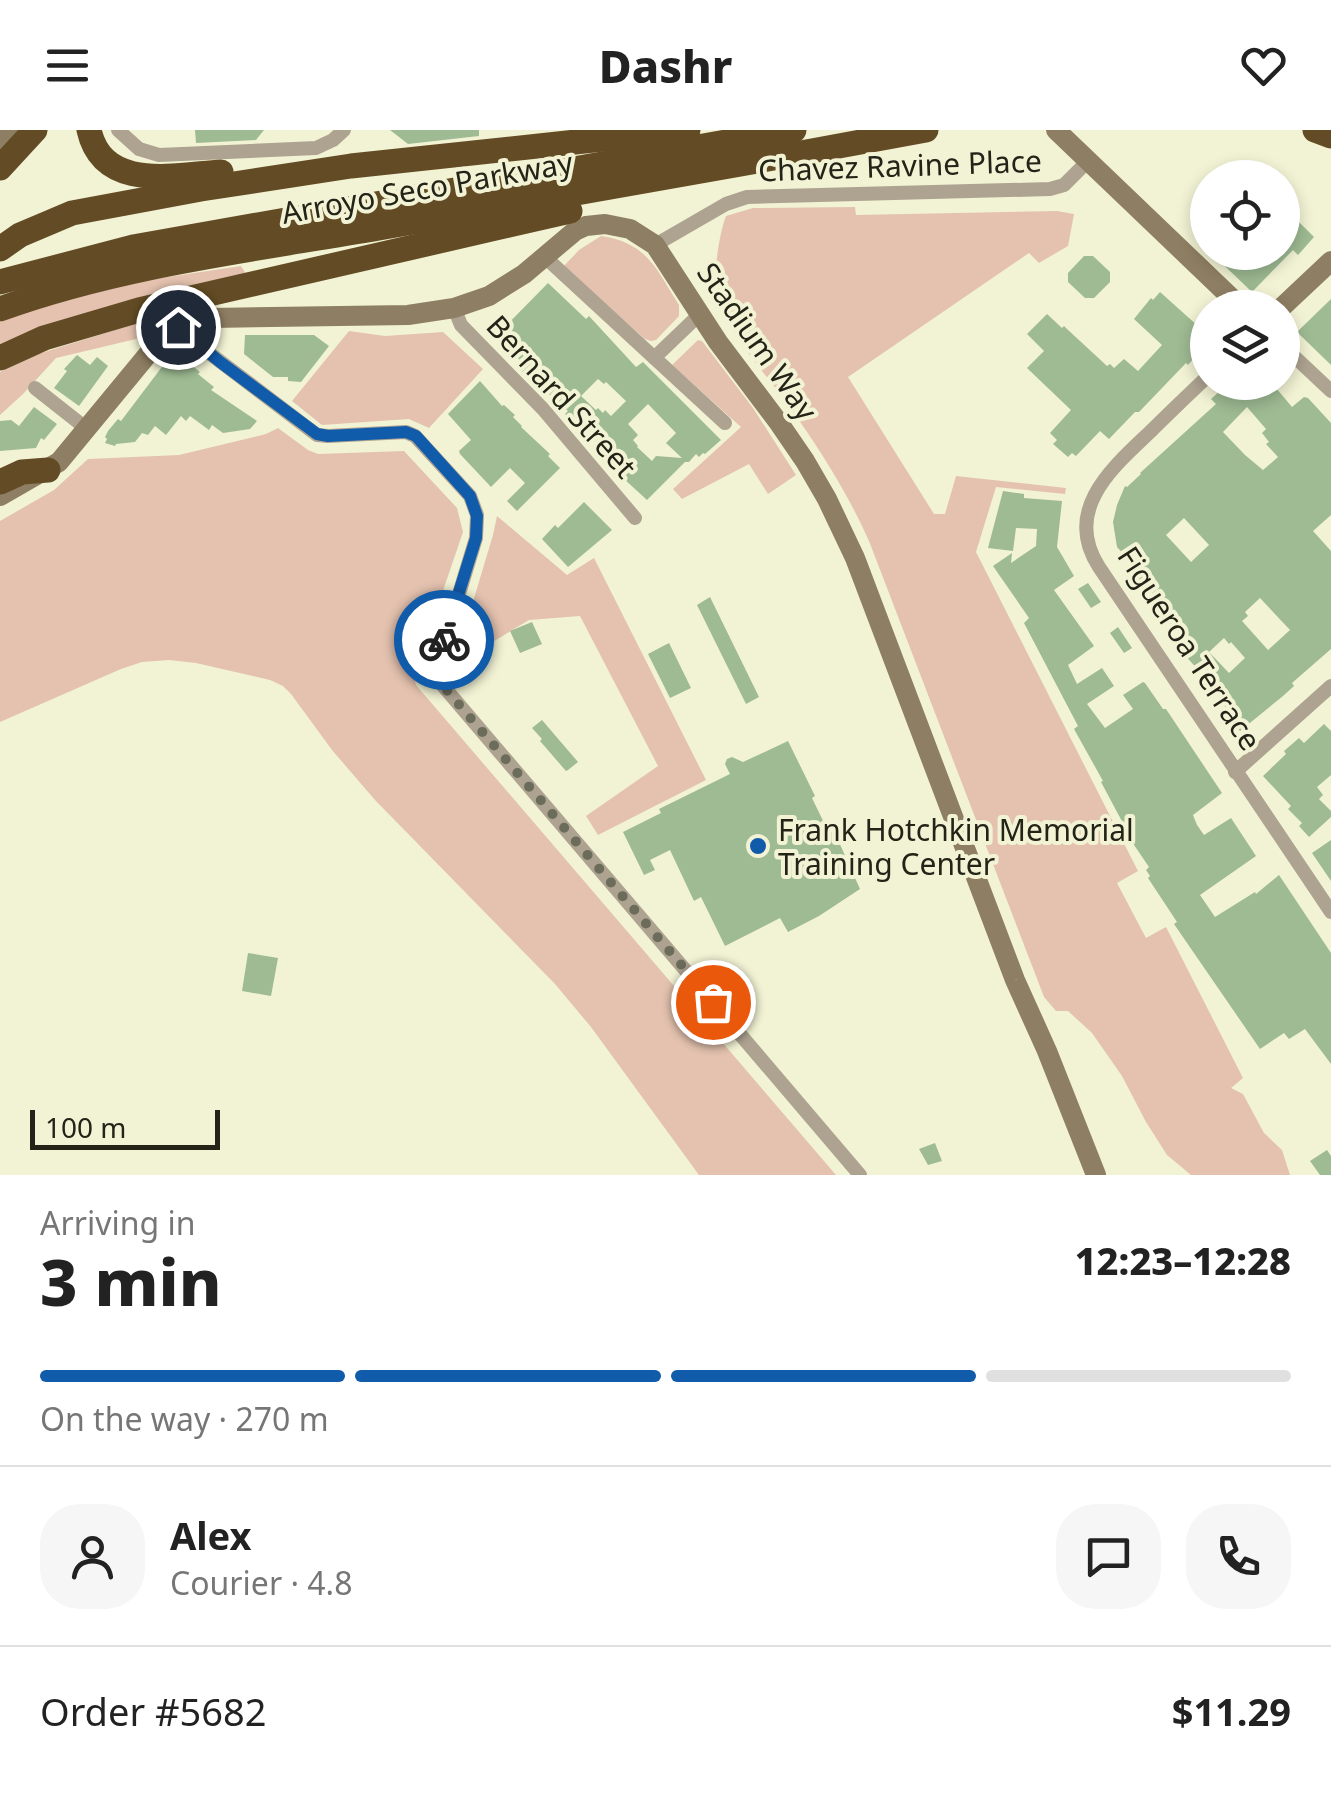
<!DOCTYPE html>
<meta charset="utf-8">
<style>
:root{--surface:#fff;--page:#f6f6f6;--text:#222;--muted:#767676;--line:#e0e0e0;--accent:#115bab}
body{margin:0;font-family:"Noto Sans",sans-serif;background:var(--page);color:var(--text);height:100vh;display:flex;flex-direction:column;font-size:38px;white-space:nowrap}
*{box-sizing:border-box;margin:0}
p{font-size:32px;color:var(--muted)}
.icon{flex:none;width:55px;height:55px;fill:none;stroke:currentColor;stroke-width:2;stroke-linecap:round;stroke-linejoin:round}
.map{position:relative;height:1045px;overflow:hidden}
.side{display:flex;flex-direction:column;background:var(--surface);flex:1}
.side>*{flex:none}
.tools{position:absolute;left:1190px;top:30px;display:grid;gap:20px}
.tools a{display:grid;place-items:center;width:110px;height:110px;border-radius:50%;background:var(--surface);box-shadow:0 5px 15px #0003;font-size:50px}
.scale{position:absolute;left:30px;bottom:25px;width:190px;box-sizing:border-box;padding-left:10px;border:5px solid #232318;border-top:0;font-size:28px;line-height:35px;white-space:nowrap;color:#232318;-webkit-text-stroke:8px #f2f3d4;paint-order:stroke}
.pin{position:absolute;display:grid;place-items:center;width:85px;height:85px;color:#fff;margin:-42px;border:5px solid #fff;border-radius:50%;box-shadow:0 2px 10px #0007}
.courier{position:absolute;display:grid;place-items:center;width:100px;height:100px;margin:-50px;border:8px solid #115bab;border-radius:50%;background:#fff;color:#222;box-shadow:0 2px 12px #0007}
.summary em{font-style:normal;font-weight:800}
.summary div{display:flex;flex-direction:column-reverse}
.summary{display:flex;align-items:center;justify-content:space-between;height:170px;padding:0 40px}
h1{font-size:65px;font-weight:800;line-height:75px}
.bar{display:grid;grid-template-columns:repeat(4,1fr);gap:15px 10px;align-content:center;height:120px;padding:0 40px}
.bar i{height:12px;border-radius:8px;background:var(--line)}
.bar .active{background:var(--accent)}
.bar p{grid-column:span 4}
.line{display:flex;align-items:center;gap:25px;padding:0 40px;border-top:2px solid var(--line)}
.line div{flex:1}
.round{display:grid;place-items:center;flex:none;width:105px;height:105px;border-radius:40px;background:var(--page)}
header{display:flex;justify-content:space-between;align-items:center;height:130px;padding:0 40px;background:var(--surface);font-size:45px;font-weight:800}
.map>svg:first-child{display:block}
.green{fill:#e4c2af}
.building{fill:#9ebb93;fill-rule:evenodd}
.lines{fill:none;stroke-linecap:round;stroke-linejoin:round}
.street{stroke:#aea391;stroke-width:14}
.secondary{stroke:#8e7e63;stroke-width:20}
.highway{stroke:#634c25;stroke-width:25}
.done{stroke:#6b6c5a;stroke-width:10;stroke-dasharray:0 18}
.route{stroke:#115bab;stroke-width:12}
.poi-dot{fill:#115bab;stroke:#f2f3d4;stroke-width:4}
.labels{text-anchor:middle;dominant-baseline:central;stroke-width:8;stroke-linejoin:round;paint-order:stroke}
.street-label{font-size:30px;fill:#232318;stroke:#f2f3d4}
.poi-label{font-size:30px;fill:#232318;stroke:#f2f3d4;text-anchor:start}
</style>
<header><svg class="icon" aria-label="menu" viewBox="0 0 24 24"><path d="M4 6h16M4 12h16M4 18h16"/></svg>Dashr<svg class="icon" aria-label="heart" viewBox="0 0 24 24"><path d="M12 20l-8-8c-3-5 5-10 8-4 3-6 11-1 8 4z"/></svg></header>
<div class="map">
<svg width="1331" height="1045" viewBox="0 0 1331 1045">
<rect width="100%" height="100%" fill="#f2f3d4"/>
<g class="green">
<path d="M855,77L856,85L1057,81L1074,84L1068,116L1039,133L1029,123L848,247L934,384H945L956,346L1066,358L1065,364L996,357L976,422L1138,741L1117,753L1146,808L1166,797L1243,948L1231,958L1243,964L1264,1003L1282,1020L1290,1045H1191L1167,1025L1146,992L1122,946L1092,903L1068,881H1056L1044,867L869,411C848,364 821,321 791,279C764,240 724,203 716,154C714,138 720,101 726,86L753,78Z"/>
<path d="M601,106C648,113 656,139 679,175V186L656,210L651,211L645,209L563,137L579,120Z"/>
<polygon points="241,136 248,147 0,220 0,192 60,170 147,150"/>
<polygon points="159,186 136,209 56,228 23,264 0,285 0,242 32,226"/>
<polygon points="349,201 385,206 443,202 483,239 429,298 409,289 322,295 292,271"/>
<polygon points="698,210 702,211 753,278 796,345 768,364 749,334 682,369 673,359 741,297 672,235"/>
<polygon points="278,298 308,320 318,324 404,321 457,378 463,402 414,546 416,555 836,1045 699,1045 591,897 555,854 375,670 332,620 291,564 283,556 270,550 196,533 169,530 142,532 121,539 0,592 0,391 54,360 88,329 179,325 266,304"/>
<polygon points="497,386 567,445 594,428 706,650 598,705 586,686 658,636 580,486 529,490 454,535 493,405"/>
</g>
<g class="building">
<polygon points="195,0 264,0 256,10 196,13"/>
<polygon points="390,0 479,0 479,6 408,14"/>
<polygon points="1293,86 1314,107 1298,125 1293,120 1252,162 1210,122 1282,122 1282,97"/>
<polygon points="1084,126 1093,126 1110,142 1110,152 1094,168 1085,168 1068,152 1068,143"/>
<path d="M548,153L586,189L589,186L636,237L643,232L721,310L705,324L703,323L699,327L696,324L689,332H685L647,370L611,337L612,336L604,328L606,327L600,320L601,319L595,312L598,309L581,293L577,296L565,284L568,281L518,238L523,233L496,206ZM598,249L604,254L606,252L626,271L611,286L605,280L603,283L598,278L596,280L581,266ZM648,274L676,303L666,313L682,328L656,326L652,331L637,317L638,316L633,310L638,305L628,294Z"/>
<polygon points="1160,162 1208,205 1208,218 1198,228 1196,226 1188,235 1186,233 1139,282 1135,282 1109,309 1100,301 1076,326 1072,323 1068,327 1053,314 1057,310 1050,303 1071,280 1027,238 1044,221 1027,204 1047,184 1062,198 1064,196 1067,199 1107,236 1110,234 1114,238 1124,229 1138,241 1162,215 1134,189 1151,168 1153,170"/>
<polygon points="1331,169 1331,235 1297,202"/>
<polygon points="245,205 314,205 329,216 301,252 288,251 288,247 273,247 244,224"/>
<polygon points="174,221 200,242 198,244 214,257 211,260 257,291 250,299 223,303 212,295 209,300 190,286 186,291 181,286 166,305 155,296 148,305 142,303 135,312 116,314 115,316 105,313 107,309 105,307 108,301 118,289 121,291"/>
<polygon points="77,225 90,235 97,227 108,236 79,276 54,258 67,241 64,239"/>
<polygon points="480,251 502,276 504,275 515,285 513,287 522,296 521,297 550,324 548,326 560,338 517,381 507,371 525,353 510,338 491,357 460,324 459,321 471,310 448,284"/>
<path d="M1230,252H1271L1292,277L1304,267L1308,268L1331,293V385L1313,401L1331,421V519L1292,553L1294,556L1283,566L1240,601L1223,580L1227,572L1214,557L1208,560L1202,553L1199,548L1203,545L1180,520L1188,513L1164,487L1151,467L1154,465L1131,441L1135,437L1117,417L1113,392L1117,375L1125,356L1127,357L1141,344L1140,343L1216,274L1211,269ZM1247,277L1266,299L1262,303L1269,312L1266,314L1278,327L1263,340L1245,325L1223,302ZM1184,388L1209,415L1191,432L1166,405ZM1260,468L1290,500L1268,520L1242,491L1248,486L1245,482ZM1224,508L1229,514L1231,512L1245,528L1229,543L1209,522Z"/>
<polygon points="34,277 57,294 44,310 41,308 36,318 0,321 0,291 11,290 19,296"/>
<polygon points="1003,361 1024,364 1024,368 1062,371 1057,417 1074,446 1054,460 1094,516 1068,535 1077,554 1102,538 1114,556 1087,574 1105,598 1133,579 1123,565 1143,552 1145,553 1163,579 1166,579 1222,663 1193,685 1197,695 1204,705 1231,688 1256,726 1200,765 1215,787 1255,762 1256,764 1279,745 1331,823 1331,934 1305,899 1289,909 1284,903 1260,919 1174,794 1177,792 1148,748 1150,746 1146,740 1149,737 1132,712 1133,712 1101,652 1103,651 1074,599 1078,596 1024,493 1029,488 993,436 1012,423 1011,433 1036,416 1037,399 1016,398 1013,421 988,418"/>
<polygon points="584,372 612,400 568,437 542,409 555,395 558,398"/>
<polygon points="1088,453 1101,472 1091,478 1078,459"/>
<polygon points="710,467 759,567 746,574 697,475"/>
<polygon points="532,492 542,514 520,523 510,501"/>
<polygon points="1118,497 1132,518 1124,523 1110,503"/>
<polygon points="669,513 691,558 670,568 648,524"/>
<polygon points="542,590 578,632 568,640 566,641 540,611 542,609 532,598"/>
<polygon points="1324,594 1331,601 1331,645 1317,657 1323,665 1319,669 1331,681 1331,687 1309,707 1299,696 1302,693 1288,679 1291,676 1263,646 1286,624 1284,621 1299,608 1304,613"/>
<polygon points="788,611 815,666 812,668 829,703 834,701 860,759 819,786 788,802 780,788 725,816 701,767 694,771 670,720 650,730 655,740 644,745 623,702 661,683 659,679 730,644 725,634 727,629 732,627 743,632"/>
<polygon points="1331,710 1331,751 1312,723"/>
<polygon points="248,823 278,828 271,866 242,861"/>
<polygon points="935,1013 942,1031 928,1035 919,1019"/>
<polygon points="1327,1020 1331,1026 1331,1045 1320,1045 1310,1031"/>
</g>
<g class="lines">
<g class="street">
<polyline points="118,0 139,19 159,25 316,18 333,10 344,0"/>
<polyline points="655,115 726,74 747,67 1050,59 1064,55 1088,31"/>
<polyline points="545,127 725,293"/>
<polyline points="454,178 461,195 543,279 635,388"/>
<polyline points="178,197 192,210 317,305 328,306 406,302 415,306 470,366 477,385 476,408 438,533 437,545 444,557 860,1045"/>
<polyline points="1282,215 1331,261"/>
<polyline points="654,228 700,184"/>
<path d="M1208,246C1188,265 1169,283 1150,302C1113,337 1062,380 1099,437L1331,782"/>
<polyline points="35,258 87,299"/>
<polyline points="1235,642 1331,556"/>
</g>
<g class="secondary">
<polyline points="1056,0 1242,178"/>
<polyline points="0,11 10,0"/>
<polyline points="1281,178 1331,131"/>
<polyline points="0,366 59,332 163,206 189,192 211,188 408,185 454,178 489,166 524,144 575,101 586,96 605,94 630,99 655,115 718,212 779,293 805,331 827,369 855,428 1015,850 1047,921 1096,1045"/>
</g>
<g class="highway">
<path d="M89,0C103,62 174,45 221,42"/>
<polyline points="1315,0 1331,6"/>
<polyline points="0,38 35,0"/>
<polyline points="0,119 20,105 72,83 201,59 351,36 688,0"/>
<polyline points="0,152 133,117 794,0"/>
<path d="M0,179C122,135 252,120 379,98C562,66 744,34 926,0"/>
<polyline points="0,228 44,208 139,180 570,81"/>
<polyline points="0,352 22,342 48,340"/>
</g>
</g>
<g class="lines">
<path class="done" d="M444,510C439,530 433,539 444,557L713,872"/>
<polyline class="route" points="178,197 220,232 317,304 328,306 406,302 416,306 470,366 477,386 476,408 444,510"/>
</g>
<circle class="poi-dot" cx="758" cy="716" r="10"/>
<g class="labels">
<g class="street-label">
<text transform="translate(900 35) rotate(-2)">Chavez Ravine Place</text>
<text transform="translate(427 57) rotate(-10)">Arroyo Seco Parkway</text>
<text transform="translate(758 211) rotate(55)">Stadium Way</text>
<text transform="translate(562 266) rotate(48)">Bernard Street</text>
<text transform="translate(1190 518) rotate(57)">Figueroa Terrace</text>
</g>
<g class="poi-label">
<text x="778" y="699">Frank Hotchkin Memorial<tspan x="778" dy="34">Training Center</tspan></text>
</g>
</g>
</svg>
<div class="tools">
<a><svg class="icon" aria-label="locate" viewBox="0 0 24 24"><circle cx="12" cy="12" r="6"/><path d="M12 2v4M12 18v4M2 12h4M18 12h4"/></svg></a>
<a><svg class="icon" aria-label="layers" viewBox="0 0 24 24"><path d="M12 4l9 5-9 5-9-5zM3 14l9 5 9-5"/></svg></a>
</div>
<div class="scale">100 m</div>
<div class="pin" style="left:713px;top:872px;background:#ea580c"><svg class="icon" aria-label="bag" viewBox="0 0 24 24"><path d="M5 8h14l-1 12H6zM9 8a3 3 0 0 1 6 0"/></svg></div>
<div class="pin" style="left:178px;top:197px;background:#1f2937"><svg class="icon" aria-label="home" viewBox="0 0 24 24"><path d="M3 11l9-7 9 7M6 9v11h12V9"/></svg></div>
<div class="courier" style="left:444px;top:510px"><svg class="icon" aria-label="bike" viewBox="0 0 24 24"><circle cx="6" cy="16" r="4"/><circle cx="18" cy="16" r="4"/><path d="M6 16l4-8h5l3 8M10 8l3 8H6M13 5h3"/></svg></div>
</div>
<section class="side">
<div class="summary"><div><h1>3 min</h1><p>Arriving in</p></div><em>12:23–12:28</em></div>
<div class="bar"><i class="active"></i><i class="active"></i><i class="active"></i><i></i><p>On the way · 270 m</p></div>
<div class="line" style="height:180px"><a class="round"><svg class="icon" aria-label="person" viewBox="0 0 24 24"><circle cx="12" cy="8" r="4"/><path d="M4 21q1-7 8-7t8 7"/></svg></a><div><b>Alex</b><p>Courier · 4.8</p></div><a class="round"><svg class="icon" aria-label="chat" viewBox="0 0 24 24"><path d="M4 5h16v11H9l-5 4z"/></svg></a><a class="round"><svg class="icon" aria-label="phone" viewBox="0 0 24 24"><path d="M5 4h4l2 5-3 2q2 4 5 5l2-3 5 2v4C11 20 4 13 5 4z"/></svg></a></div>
<div class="line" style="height:130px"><div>Order #5682</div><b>$11.29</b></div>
</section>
